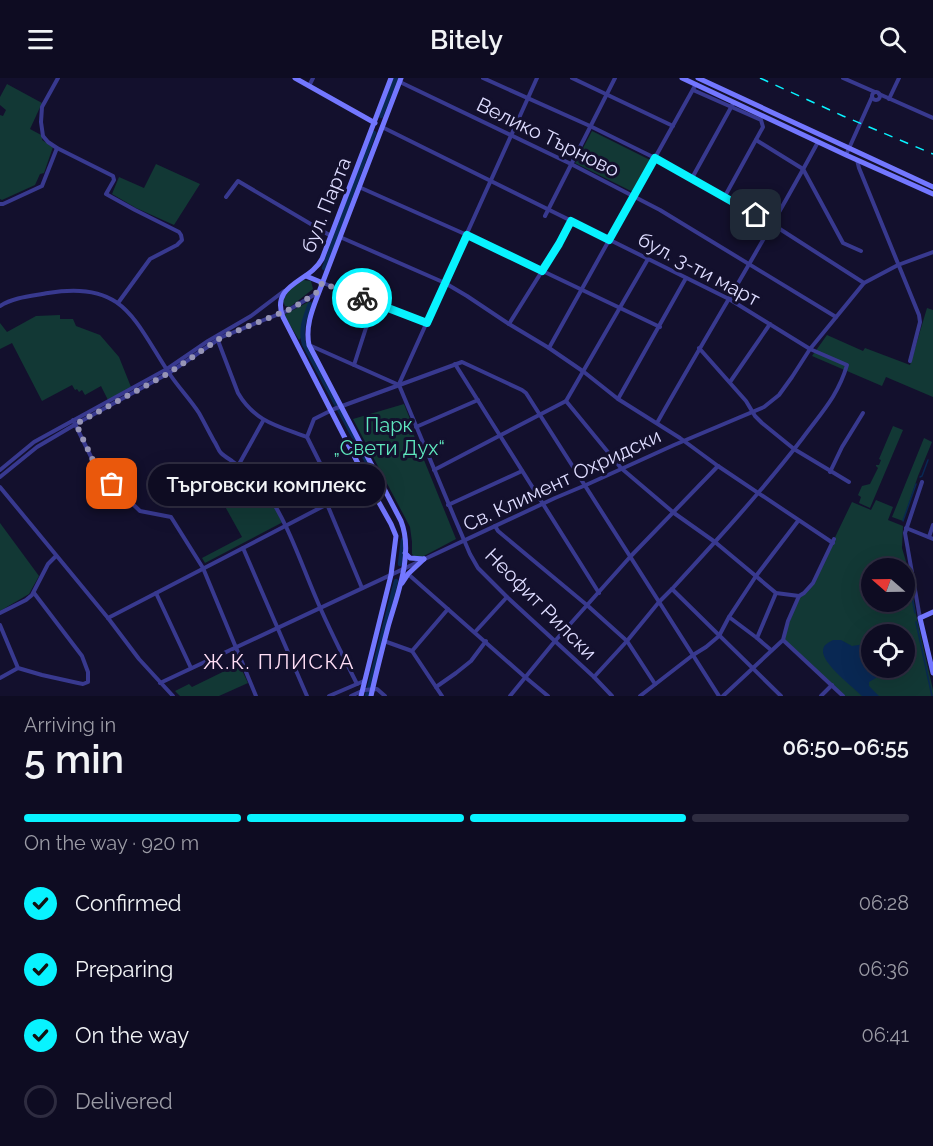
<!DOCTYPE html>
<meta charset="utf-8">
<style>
:root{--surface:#0e0c22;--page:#1c1a2f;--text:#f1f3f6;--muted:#9b9ba5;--line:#2e2c40;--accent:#08f3ff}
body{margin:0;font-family:Raleway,sans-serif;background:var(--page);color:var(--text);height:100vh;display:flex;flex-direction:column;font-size:22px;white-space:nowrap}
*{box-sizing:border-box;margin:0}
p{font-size:20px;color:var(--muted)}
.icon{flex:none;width:33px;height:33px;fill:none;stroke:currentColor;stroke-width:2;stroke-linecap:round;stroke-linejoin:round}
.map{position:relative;height:618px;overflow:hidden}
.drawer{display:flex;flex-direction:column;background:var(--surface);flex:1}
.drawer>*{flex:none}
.needle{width:39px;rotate:290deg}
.buttons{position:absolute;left:861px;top:480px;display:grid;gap:12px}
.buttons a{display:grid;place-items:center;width:54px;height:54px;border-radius:50%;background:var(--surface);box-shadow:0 6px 24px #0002,0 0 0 2px var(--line);font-size:30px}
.pin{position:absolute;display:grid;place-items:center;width:51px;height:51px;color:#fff;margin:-26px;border-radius:12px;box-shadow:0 3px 9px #0006}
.courier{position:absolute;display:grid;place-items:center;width:60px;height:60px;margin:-30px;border:4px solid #08f3ff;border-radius:50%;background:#fff;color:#222;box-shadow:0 2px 8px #0007}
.bubble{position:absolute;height:42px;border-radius:21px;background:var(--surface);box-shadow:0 6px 24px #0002,0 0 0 2px var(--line);font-size:20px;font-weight:600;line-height:42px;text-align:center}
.overview em{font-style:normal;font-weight:600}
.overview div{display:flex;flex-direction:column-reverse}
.overview{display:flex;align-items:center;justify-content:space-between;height:102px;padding:0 24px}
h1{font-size:39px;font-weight:600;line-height:45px}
.bar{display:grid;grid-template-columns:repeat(4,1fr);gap:9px 6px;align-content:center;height:72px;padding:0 24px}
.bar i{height:8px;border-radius:4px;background:var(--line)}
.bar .on{background:var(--accent)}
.bar p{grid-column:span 4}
ol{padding:0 24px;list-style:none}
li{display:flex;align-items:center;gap:18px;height:66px}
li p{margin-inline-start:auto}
li .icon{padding:6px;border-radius:50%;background:var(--accent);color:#111;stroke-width:4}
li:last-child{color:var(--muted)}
li i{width:33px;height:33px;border:3px solid var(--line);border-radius:50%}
header{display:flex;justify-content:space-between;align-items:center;height:78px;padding:0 24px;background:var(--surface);font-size:27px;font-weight:600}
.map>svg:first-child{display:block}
.green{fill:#123835;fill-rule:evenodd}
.water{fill:#092853}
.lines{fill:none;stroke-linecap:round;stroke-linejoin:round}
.stream{stroke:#092853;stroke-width:1.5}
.canal{stroke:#092853;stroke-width:4.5}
.minor{stroke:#38398f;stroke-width:4}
.secondary{stroke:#7377ff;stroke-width:5}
.rail{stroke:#08f3ff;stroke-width:1.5;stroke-dasharray:9 8;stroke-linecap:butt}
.done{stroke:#9795b6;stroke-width:6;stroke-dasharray:0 10.8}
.route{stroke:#08f3ff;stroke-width:8}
.labels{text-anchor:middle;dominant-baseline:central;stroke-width:6;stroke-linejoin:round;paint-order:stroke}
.street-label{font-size:20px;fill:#dedcff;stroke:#13102d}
.park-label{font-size:20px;fill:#5fe8bf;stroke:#13102d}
.neighbourhood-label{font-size:21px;letter-spacing:1.5px;fill:#ffdef5;stroke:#13102d}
</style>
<header><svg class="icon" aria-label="menu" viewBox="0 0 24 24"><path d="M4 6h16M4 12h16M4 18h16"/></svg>Bitely<svg class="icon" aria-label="search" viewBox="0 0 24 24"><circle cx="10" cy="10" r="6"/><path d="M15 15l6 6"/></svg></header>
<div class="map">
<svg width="933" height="618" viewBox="0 0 933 618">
<rect width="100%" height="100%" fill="#13102d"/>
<g class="green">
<polygon points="7,6 42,25 30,51 43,58 42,62 53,69 44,95 40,96 35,107 2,122 0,121 0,37 3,38 6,32 0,27 0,19"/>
<polygon points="592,53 650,82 633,114 575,85"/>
<polygon points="156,86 200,106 174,147 136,130 112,116 119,99 144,110"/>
<polygon points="303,202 311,203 313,211 290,229 285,228 283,223 289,212"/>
<polygon points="308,224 309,225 301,248 301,260 299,262 284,237"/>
<polygon points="927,230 933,232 933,319 886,299 882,308 812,278 827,257 863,273 865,270 910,287"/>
<polygon points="60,237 60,241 73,241 76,248 100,257 119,279 131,309 108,322 101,308 85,317 82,312 79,314 77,311 75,312 72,307 42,323 12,265 0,271 0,245 7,254 36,238"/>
<polygon points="404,326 412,346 411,350 456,461 422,479 415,479 412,476 412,464 410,449 353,341"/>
<polygon points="893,348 903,352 870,430 859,425 861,419 858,417 862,408 870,406 878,390 876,388 876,387 879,387 881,382 879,381"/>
<polygon points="924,360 932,364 918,398 903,443 892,439"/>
<polygon points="231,395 240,403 248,396 261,406 283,444 205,485 202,480 242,459 212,405"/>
<path d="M876,422L893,429L888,442L903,448L902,470L910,497L916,536L933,612V618H843L783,562L799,518L813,505L852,424L871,432ZM872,490H904V524H872ZM872,556H904V590H872Z"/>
<polygon points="0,445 39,498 29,516 0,533"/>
<polygon points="239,586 248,605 219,618 180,618 175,613 189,606 192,609"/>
</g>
<path class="water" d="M833,562H841L852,568L871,565L872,590H886L888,593L869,604V608L879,618H862C853,609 821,585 823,572C824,566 828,565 833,562Z"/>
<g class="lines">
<g class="stream">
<polyline points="920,399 922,398 928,382"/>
<polyline points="903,443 916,406"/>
<polyline points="908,498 915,535"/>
<polyline points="916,544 932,618"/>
</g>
<g class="canal">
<polyline points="381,38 396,0"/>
<polyline points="324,190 374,55"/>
<path d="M310,226C305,239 300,252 304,266L383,414"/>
<polyline points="400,486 403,462"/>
<polyline points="367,618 396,503"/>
</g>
<g class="minor">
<polyline points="58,0 42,29 41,44 43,58 48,64 57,70 113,98 114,102 106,116 135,132 179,154 181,157 182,162 177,167 150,181 118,225"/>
<polyline points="483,0 590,48 655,80 772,146 864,205"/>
<polyline points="572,0 673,48"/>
<polyline points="843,0 875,14"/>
<polyline points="400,4 571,86 660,132 836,239"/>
<polyline points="309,8 313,0"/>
<polyline points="693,12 761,42 763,49 725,118"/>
<circle cx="876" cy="18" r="4"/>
<polyline points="879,16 933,40"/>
<polyline points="889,21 899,0"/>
<path d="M382,49L729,221L810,271L847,287C838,318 821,335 802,361C762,413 717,462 672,511L659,524L627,563L594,599"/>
<polyline points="756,62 803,91 843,165 861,173"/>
<polyline points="846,77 872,19"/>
<polyline points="857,82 859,90 919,237 920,244 910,283"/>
<polyline points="692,100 734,24"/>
<polyline points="359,109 467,157 660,249"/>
<polyline points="226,119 238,103 331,158"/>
<polyline points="0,126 3,126 42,108 57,70"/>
<polyline points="545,138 615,0"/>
<polyline points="340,159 445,205 467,218 509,246 549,270 584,294 618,321 680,360 718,388 833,465"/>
<polyline points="323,205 427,245"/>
<path d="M0,228C14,219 32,218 48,215C124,202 134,242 169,295C178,309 190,321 199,335C204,344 209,354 214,363C217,367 218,372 221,375C224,378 229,381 232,383C243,391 255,398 263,409C287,442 300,483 316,520C328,549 343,578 357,606"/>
<polyline points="509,246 559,166 571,143"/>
<path d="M217,260L238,315C255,344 278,348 307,359"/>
<polyline points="309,267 399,307 455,441 470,476 478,490 507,519 594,599 612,618"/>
<polyline points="549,270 696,6"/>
<polyline points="699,270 746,323 755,338 762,345 794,371 849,404"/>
<polyline points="455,286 599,515"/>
<polyline points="354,287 374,225"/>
<polyline points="730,304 770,246"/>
<polyline points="399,306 537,0"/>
<polyline points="618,321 686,200"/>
<polyline points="566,323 621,390 674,435 715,464 776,515 799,518"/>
<polyline points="73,342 98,393 140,433 171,439 203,490 256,618"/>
<path d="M657,345C710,251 767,159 818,64"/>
<polyline points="416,349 478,322"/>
<polyline points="238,388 263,343"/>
<polyline points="0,392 34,364 167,291 208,263 251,238 284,213"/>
<polyline points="434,392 566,323 648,181"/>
<polyline points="830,394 842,369 863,335"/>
<polyline points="0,399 37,369 76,346 169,295 222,259 256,245 287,233 319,214"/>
<polyline points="0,409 108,540 139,581 173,618"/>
<polyline points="338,421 307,359 314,341 334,331 462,284 522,312 526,315 719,618"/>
<polyline points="327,426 362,510"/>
<polyline points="448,427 522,393"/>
<polyline points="495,448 498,453 588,528 627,563 655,606"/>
<polyline points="906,450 933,461"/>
<polyline points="929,459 933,447"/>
<polyline points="243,470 307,618"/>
<polyline points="408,496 525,599 548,618"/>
<polyline points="672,511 781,618"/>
<polyline points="156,515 191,590"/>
<polyline points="0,535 26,522 32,517 48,486 56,478"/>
<polyline points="729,539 757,560 776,515"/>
<polyline points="108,540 368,405"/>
<polyline points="920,540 905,455 922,404"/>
<polyline points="0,547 18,590 42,597 78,605 83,606 88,604 88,594 82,578 34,515"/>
<polyline points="475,554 507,519"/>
<polyline points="757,560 771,572"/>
<polyline points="783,562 843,618"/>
<polyline points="384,563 412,573 442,618"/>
<polyline points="412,573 448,531"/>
<polyline points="0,600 18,590"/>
<polyline points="160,605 555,420 586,407 674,367 764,329 779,317 792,299 810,271 864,205 898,187 933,174"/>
<polyline points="436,609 456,595 471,583 486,563"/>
<polyline points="329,618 364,603"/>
<polyline points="351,618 364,612 377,611 385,618"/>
<polyline points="510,618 555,563 630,479 718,388"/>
<polyline points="640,618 693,577 706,569 719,558 729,539 756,498 798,443"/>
<polyline points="723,618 783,562 788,543 799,518 804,515 813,505 834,461"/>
<polyline points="821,618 832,607"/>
</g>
<g class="secondary">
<polyline points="295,0 375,45"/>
<polyline points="682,0 846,77 933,116"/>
<polyline points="698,0 933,109"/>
<polyline points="306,198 323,205"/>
<polyline points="405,475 410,480 424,481"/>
<polyline points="402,505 408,496 424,481"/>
<polyline points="933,534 920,540 933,595"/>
<path d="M361,618L391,497L396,458L391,446L368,405L283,239C270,206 310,204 322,181L391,0"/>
<path d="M371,618C376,595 382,572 388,549C397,517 414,476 401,443L309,267C305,248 313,230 319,214L401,0"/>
</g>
<polyline class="rail" points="760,0 843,38 933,76"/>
</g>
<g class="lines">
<polyline class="done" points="112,406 98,393 76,346 169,295 222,259 293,230 319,213 322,205 362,220"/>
<polyline class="route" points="362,220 427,245 467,157 542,193 559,166 571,143 609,162 655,80 756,137"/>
</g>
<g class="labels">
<g class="street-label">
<text transform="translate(548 59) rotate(26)">Велико Търново</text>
<text transform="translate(326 127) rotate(-68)">бул. Парта</text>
<text transform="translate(699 191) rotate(28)">бул. 3-ти март</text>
<text transform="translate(562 402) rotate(-25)">Св. Климент Охридски</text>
<text transform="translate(541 526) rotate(45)">Неофит Рилски</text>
</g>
<g class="park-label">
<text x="389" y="347">Парк<tspan x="389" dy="23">„Свети Дух“</tspan></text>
</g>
<g class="neighbourhood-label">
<text x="279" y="583">Ж.К. ПЛИСКА</text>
</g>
</g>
</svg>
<div class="buttons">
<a><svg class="needle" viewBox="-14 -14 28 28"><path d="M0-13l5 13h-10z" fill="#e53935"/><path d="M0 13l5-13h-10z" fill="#9b9ba5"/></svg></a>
<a><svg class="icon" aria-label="locate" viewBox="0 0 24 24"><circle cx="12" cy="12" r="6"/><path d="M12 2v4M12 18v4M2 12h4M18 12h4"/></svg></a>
</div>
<div class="pin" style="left:112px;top:406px;background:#ea580c"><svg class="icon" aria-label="bag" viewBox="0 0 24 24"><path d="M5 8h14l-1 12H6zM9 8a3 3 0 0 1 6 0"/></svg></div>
<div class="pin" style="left:756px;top:137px;background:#1f2937"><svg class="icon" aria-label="home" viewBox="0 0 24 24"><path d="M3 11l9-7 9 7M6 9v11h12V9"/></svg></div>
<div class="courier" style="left:362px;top:220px"><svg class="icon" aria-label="bike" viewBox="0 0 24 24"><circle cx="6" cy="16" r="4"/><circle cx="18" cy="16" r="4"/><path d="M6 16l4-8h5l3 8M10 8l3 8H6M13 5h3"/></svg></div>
<div class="bubble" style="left:148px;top:386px;width:237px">Търговски комплекс</div>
</div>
<section class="drawer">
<div class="overview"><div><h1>5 min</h1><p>Arriving in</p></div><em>06:50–06:55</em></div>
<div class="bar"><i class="on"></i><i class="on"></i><i class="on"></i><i></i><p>On the way · 920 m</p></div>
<ol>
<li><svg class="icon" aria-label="check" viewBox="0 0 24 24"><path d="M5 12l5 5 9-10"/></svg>Confirmed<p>06:28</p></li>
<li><svg class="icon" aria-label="check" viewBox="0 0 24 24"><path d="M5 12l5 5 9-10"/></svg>Preparing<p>06:36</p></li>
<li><svg class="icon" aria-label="check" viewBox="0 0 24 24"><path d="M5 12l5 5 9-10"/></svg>On the way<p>06:41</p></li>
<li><i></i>Delivered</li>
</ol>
</section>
